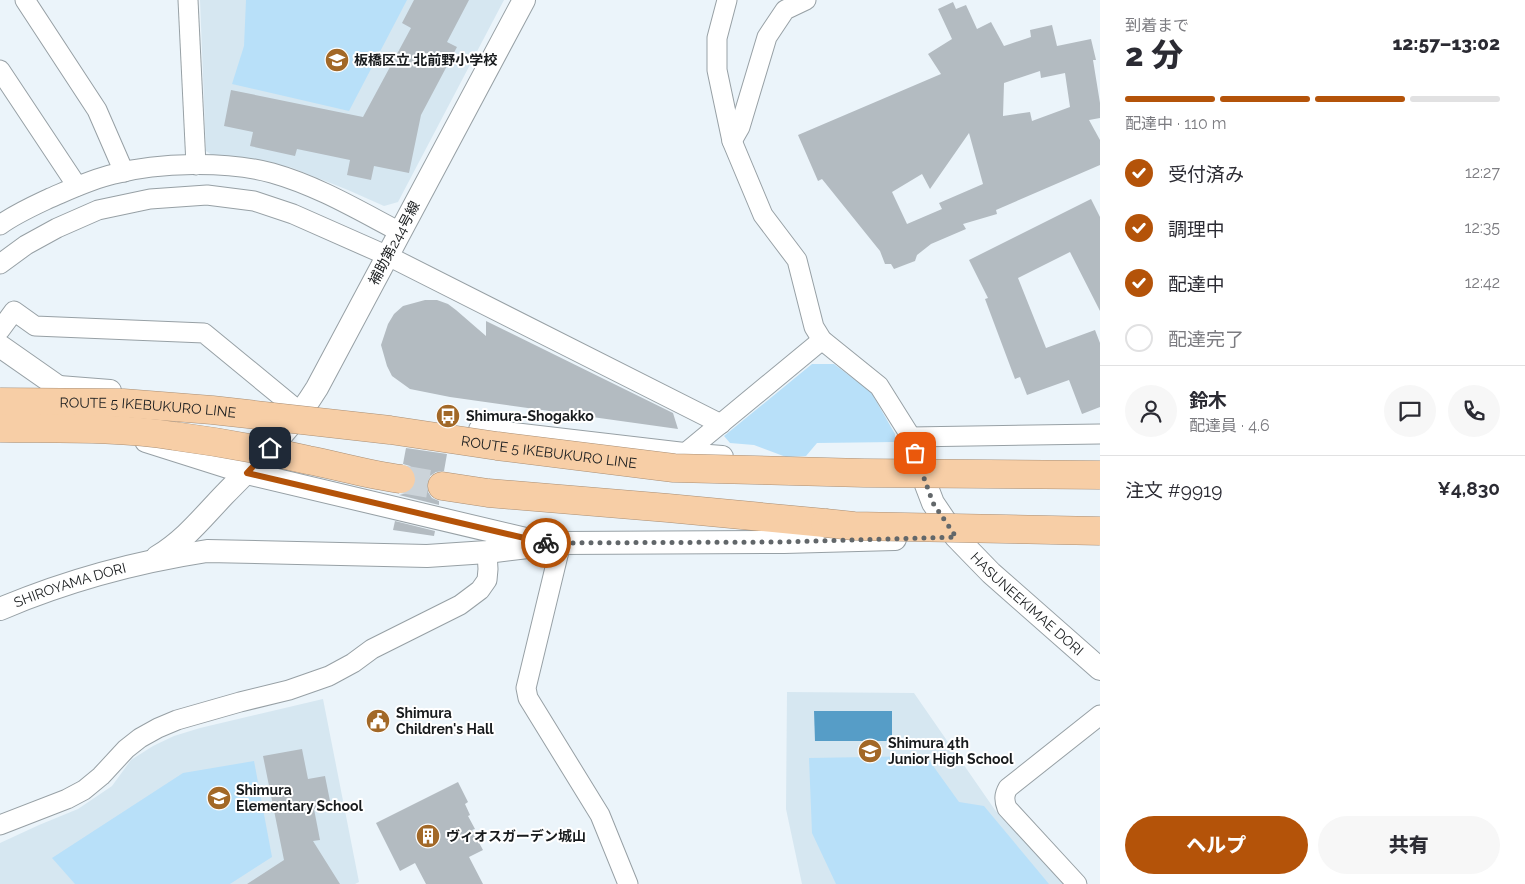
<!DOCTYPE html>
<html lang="ja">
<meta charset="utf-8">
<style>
:root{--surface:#fff;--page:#f7f7f7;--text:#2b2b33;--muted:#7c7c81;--line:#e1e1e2;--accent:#b45309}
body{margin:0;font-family:Raleway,"Noto Sans JP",sans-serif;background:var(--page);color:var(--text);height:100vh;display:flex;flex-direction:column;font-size:19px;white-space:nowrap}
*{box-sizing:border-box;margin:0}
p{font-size:16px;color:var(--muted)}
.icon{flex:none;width:28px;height:28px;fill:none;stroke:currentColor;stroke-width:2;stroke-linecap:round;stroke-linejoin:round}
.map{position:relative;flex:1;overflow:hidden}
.panel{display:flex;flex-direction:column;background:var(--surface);width:425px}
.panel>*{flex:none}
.pin{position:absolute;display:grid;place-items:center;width:42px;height:42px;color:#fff;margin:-21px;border-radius:10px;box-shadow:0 2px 8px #0006}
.courier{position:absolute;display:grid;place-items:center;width:50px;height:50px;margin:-25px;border:4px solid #b45309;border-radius:50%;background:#fff;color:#222;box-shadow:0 1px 6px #0007}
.head em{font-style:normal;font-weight:800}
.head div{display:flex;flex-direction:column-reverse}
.head{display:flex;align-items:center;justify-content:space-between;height:85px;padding:0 25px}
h1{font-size:32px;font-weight:800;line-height:38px}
.bar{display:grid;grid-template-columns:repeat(4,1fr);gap:8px 5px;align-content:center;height:60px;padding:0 25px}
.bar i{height:6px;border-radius:4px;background:var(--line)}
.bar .current{background:var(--accent)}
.bar p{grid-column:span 4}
.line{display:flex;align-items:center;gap:12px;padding:0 25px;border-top:1px solid var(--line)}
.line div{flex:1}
.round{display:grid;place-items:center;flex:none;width:52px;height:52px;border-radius:26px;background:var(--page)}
ol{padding:0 25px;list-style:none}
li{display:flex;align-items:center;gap:15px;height:55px}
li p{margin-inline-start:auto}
li .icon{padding:5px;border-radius:50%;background:var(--accent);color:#fff;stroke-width:4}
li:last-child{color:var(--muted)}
li i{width:28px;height:28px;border:2px solid var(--line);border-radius:50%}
.cta{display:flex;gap:10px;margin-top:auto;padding:10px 25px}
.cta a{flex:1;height:58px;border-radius:30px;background:var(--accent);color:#fff;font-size:20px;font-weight:800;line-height:58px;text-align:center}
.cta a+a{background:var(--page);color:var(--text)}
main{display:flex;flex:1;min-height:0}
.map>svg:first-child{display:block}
.built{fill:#d6e7f1}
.green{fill:#b8e0f9}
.water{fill:#569dc7}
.building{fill:#b3bbc1;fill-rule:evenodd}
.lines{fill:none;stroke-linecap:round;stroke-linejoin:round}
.motorway-tunnel{stroke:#cbd3d9;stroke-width:28;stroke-dasharray:28 14;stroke-linecap:butt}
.minor-casing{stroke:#97a0a5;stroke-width:21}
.tertiary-casing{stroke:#97a0a5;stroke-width:24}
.motorway-casing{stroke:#a98f76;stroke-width:29}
.minor{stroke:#fff;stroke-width:19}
.tertiary{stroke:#fff;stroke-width:22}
.motorway{stroke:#f7cea6;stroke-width:28}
.motorway-bridge-casing{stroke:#a98f76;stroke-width:29;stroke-linecap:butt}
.motorway-bridge{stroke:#f7cea6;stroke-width:28}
.done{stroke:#62676a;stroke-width:5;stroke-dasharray:0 9}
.route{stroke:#b45309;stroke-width:6}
.labels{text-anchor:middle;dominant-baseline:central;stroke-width:4;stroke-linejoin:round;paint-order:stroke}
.poi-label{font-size:14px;font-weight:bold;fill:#181b1d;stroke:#fff;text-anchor:start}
.street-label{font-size:14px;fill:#181b1d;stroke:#fff}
</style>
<main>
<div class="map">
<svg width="1100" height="884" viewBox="0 0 1100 884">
<rect width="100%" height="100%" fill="#ebf4fa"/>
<g class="built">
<polygon points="200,0 504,0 398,202 384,206 348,190 290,167 212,155 206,151"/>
<polygon points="787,692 914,693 995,810 1064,884 802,884 786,809"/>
<polygon points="323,699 359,882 355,884 0,884 0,843 39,825 78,809 112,786 131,760 153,746 174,736 200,728"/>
</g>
<g class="green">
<polygon points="246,0 407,0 349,111 232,84 244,46"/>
<polygon points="812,364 834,364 871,392 895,434 895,442 817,443 806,456 786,457 754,445 730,443 724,436"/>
<polygon points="926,756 959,802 984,806 1049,884 836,884 812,833 809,758"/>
<polygon points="254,761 272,857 230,884 75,884 52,858 183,773"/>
</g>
<polygon class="water" points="814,711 892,711 892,741 815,741"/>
<g class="building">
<polygon points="414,0 469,0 447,42 457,47 421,115 409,173 374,166 371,180 347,175 350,160 297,149 295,156 250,146 253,132 224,126 231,90 363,117 411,28 402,23"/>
<path d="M953,2L956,9L966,5L977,29L991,22L1004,46L1031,37L1030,30L1052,25L1057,46L1091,39L1096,60H1093L1100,103V118L1089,120L1100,140V165L996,210L997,214L963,224L966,229L931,244L917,255L915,261L894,269L891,264H885L880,251L822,179L818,181L798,135L941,74L928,54L952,39L938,9ZM1040,71L1041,78L1065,73L1070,107L1032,121L1030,112L1003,116L1004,83ZM969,133L983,184L939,203L942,209L907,224L892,192L922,174L930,189Z"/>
<polygon points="1091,199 1100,217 1100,311 1070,252 1018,278 1046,348 1095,330 1100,343 1100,407 1082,414 1069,380 1027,395 1020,377 1015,379 985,299 988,298 969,260"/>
<polygon points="425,300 437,300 448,304 456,310 486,336 486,321 673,413 678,429 450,397 410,389 392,376 387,366 381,345 388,324 394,314 403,306"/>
<polygon points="406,448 447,454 444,471 436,472 430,476 427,483 428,492 432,498 439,501 439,505 399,495 407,493 413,489 416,482 415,473 410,466 403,464"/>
<polygon points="395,521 435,531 434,536 393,530"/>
<polygon points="302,749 308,779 325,776 331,806 314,809 320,840 313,841 340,884 247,884 284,860 263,756"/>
<polygon points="458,782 468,802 465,804 470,815 468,816 475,829 472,830 483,850 469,857 483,884 426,884 415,863 400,871 376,823"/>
</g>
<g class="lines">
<polyline class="motorway-tunnel" points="401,479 442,486"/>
<g class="minor-casing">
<g id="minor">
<polyline points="25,0 97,110 124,172"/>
<polyline points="188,0 196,165"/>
<polyline points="727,0 717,38 717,70 732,141 763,215 797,260 814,327 822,340 879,386 911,437 920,469"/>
<polyline points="0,70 77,186"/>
<polyline points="732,141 740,127 767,37 785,10 806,0"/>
<path d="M0,225C15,214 33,206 50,198C71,189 92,179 114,174C159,162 228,161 272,173C318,186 358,210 400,232"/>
<polyline points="0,264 26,245 57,228 98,210 150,199 207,195 254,201 293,214 388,256 721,424"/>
<polyline points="0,330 14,311 35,326 204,333 294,407"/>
<polyline points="911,437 1100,434"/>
<polyline points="684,454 822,340"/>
<polyline points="561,543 526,688 528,698 600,815 628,884"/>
<polyline points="0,825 67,799 84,790 101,776 126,749 140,738 158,728 177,720 240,702 289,690 329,676 353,663 372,649 460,605 480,590 487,580 488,569 487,552"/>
<path d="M1077,884L1007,808C1004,800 1004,795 1008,788L1100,715"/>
</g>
</g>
<g class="tertiary-casing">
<g id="tertiary">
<polyline points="0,346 70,395"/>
<polyline points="59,387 110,391"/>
<polyline points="480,430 684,454 722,457"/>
<polyline points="146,441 247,473 534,541"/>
<path id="s1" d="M920,469L933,503L956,537L991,573L1100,669"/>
<path d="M157,557C185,540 202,518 224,495C257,461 292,429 317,388L524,0"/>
<path id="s2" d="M0,609C66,581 136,562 207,551L427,556L487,552L561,543L784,542L895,539"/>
</g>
</g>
<g class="motorway-casing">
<polyline id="motorway" points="442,486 488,493 668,508 825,523"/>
</g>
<use href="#minor" class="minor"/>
<use href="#tertiary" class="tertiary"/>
<use href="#motorway" class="motorway"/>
<g class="motorway-bridge-casing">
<g id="motorway-bridge">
<path id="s3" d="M0,402L123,403L212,410L390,430L497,446L674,468L864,473L1100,475"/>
<path d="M0,428C58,429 117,427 174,436C219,442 264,450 308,460C339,466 370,475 401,479"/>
<polyline points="825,523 854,526 1100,531"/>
</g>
</g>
<use href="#motorway-bridge" class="motorway-bridge"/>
</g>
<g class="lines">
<polyline class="done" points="546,543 784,542 956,537 933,503 915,453"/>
<polyline class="route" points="270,448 247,473 546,543"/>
</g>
<defs>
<g id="school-disc" transform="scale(1.25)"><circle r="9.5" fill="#a26827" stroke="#fff"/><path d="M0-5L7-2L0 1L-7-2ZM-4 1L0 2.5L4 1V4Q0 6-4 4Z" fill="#fff"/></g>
<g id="bus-disc" transform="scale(1.25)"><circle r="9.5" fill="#a26827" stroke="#fff"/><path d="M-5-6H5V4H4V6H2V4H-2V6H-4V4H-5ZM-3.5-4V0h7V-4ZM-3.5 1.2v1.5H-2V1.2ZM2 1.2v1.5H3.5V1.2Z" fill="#fff"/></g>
<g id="civic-disc" transform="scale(1.25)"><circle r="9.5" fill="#a26827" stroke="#fff"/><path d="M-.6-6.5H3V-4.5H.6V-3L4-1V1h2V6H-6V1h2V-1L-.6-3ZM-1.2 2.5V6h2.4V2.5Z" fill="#fff"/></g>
<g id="building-disc" transform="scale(1.25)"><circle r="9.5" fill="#a26827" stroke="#fff"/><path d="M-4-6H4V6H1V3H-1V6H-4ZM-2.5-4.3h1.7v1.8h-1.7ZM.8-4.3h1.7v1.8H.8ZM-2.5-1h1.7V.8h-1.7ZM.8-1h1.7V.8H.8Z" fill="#fff"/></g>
</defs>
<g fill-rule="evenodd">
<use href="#school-disc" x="337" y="60"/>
<use href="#bus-disc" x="448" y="416"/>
<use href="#civic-disc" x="378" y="721"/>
<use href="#school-disc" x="870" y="751"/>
<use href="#school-disc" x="219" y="798"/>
<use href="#building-disc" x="428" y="836"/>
</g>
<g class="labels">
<g class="poi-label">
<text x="354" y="60">板橋区立 北前野小学校</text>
<text x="466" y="416">Shimura-Shogakko</text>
<text x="396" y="713">Shimura<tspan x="396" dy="16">Children's Hall</tspan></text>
<text x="888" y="743">Shimura 4th<tspan x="888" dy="16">Junior High School</tspan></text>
<text x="236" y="790">Shimura<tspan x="236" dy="16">Elementary School</tspan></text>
<text x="446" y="836">ヴィオスガーデン城山</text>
</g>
<g class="street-label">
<text transform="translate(394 243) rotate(-62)">補助第244号線</text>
<text stroke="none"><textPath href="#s3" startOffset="148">ROUTE 5 IKEBUKURO LINE</textPath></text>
<text stroke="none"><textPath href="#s3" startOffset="552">ROUTE 5 IKEBUKURO LINE</textPath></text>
<text stroke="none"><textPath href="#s2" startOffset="74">SHIROYAMA DORI</textPath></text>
<text stroke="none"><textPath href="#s1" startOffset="175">HASUNEEKIMAE DORI</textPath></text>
</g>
</g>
</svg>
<div class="pin" style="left:915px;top:453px;background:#ea580c"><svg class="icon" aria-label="bag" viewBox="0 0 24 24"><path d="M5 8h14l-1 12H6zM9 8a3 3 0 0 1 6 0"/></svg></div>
<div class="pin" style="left:270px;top:448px;background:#1f2937"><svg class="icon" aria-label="home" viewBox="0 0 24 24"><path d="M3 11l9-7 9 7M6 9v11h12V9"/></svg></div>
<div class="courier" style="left:546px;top:543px"><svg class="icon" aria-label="bike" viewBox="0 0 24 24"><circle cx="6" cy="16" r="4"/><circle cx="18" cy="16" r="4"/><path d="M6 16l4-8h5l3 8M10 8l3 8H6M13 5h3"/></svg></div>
</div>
<section class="panel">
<div class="head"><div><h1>2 分</h1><p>到着まで</p></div><em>12:57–13:02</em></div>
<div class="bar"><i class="current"></i><i class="current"></i><i class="current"></i><i></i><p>配達中 · 110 m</p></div>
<ol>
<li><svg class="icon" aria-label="check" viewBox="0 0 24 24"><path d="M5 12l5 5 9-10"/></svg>受付済み<p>12:27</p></li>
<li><svg class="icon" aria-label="check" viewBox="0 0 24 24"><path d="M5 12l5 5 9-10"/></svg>調理中<p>12:35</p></li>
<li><svg class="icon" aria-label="check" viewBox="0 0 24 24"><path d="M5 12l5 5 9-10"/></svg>配達中<p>12:42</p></li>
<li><i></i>配達完了</li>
</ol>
<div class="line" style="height:90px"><a class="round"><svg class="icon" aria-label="person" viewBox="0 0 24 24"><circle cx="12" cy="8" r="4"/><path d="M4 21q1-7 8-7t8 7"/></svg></a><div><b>鈴木</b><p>配達員 · 4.6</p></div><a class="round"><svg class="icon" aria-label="chat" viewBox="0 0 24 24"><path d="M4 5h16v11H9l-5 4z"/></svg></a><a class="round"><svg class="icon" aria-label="phone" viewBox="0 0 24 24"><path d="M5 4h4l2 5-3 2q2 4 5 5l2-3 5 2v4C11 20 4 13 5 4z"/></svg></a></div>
<div class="line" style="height:65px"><div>注文 #9919</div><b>¥4,830</b></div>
<div class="cta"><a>ヘルプ</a><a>共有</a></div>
</section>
</main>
